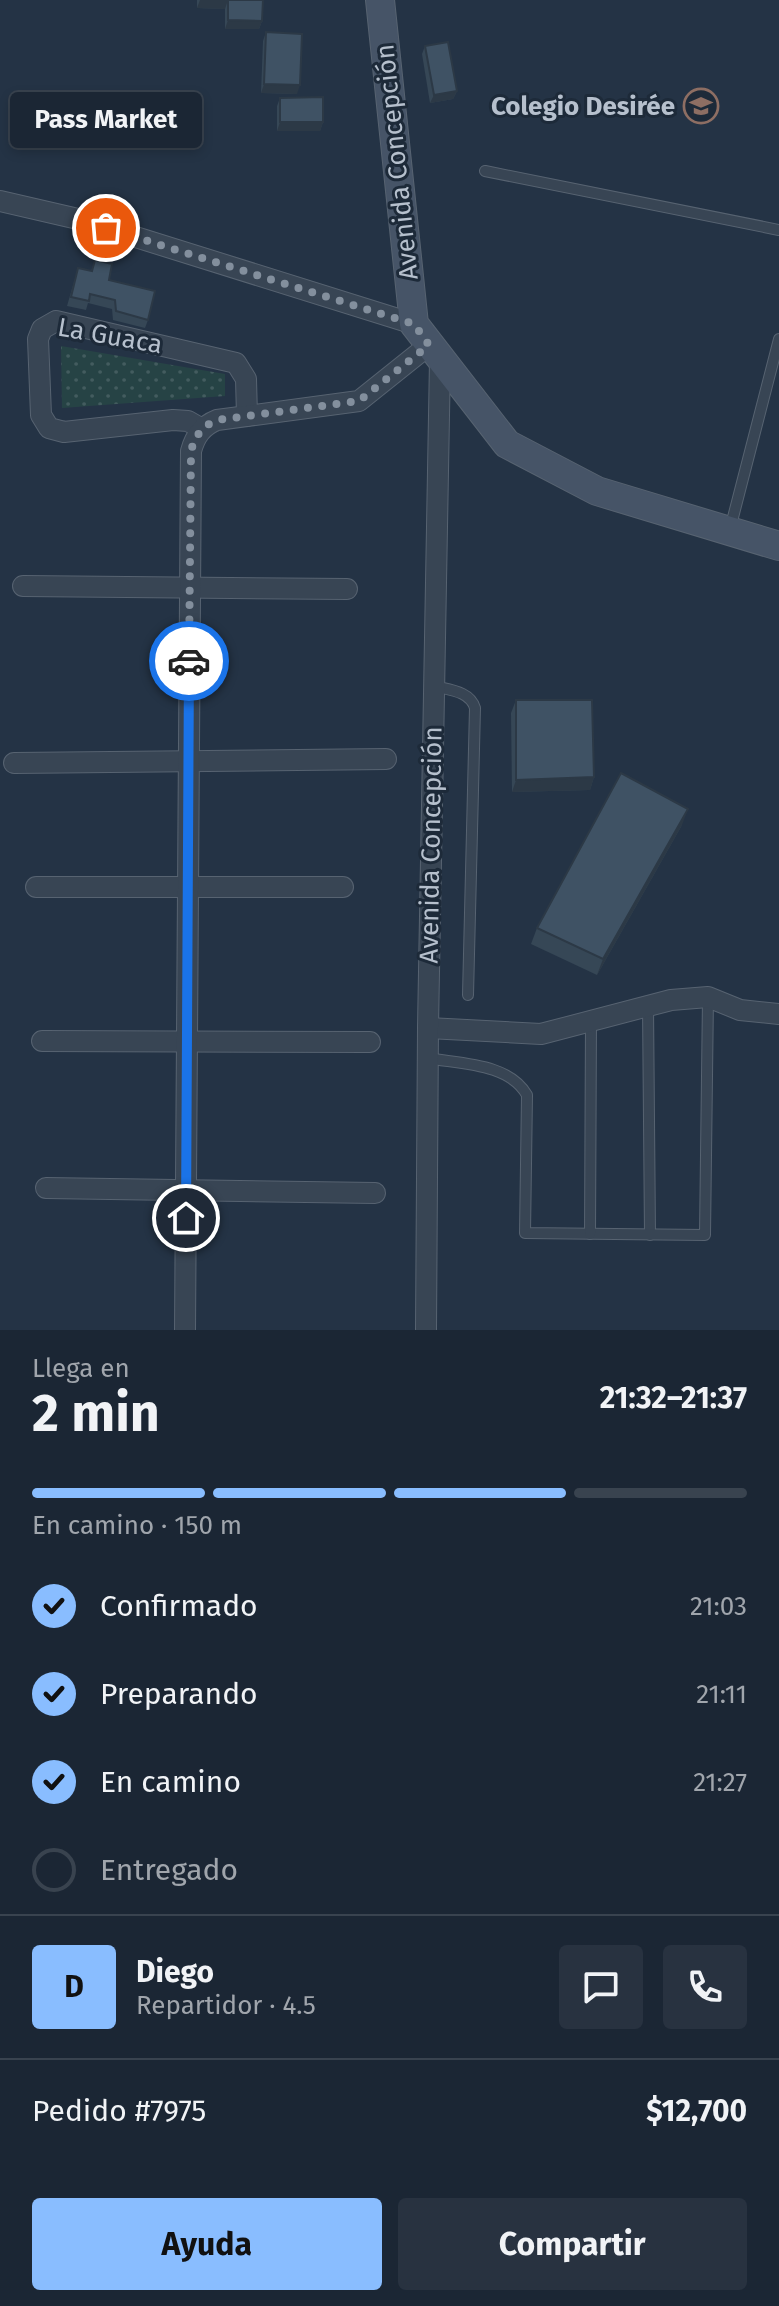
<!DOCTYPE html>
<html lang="es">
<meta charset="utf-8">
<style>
:root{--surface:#1b2634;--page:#283240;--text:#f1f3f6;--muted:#a0a5ac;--line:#39434f;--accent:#89bdff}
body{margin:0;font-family:"Fira Sans",sans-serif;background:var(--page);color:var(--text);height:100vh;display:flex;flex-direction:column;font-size:30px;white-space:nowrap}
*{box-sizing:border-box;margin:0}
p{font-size:26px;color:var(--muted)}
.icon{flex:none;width:44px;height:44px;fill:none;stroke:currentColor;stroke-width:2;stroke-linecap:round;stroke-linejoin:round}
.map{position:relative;height:1330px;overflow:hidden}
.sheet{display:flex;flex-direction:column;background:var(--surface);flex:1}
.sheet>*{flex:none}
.pin{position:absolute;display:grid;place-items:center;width:68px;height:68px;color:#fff;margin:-34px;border:4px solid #fff;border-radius:50%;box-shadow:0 2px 8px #0007}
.courier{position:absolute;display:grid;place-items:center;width:80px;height:80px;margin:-40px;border:6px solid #1a73e8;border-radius:50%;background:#fff;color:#222;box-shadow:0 2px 10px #0007}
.bubble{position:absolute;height:56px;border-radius:8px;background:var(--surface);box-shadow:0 4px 12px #0003,0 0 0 2px var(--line);font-size:26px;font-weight:700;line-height:56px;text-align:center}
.overview em{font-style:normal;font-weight:700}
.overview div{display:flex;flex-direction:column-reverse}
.overview{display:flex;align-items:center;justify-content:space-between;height:136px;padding:0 32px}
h1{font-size:52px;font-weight:700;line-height:60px}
.bar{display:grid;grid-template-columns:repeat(4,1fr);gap:12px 8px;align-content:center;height:96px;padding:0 32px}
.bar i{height:10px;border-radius:6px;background:var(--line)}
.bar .current{background:var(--accent)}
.bar p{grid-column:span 4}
.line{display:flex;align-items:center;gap:20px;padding:0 32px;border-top:2px solid var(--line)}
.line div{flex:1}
.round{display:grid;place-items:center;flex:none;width:84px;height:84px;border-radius:8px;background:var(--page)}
ol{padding:0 32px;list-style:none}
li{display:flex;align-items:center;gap:24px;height:88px}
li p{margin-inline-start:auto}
li .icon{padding:8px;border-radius:50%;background:var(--accent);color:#111;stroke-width:4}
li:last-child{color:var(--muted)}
li i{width:44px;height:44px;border:4px solid var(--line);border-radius:50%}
.action{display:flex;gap:16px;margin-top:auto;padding:16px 32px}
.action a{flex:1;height:92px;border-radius:8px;background:var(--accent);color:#111;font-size:32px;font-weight:700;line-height:92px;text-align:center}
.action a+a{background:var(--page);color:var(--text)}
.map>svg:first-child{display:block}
.grass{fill:url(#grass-dots)}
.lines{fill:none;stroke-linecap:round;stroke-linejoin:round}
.lane-casing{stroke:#576371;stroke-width:12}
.street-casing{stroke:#576371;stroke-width:22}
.secondary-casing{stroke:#576371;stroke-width:30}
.lane{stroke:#384554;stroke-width:10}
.street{stroke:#384554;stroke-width:20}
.secondary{stroke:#465467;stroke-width:28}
.wall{fill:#364756}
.shaded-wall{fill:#2c3946}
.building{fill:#3f5264;stroke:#2c3946;stroke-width:2}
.done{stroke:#838f9d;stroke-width:8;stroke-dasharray:0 14.4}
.route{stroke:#1a73e8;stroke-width:10}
.labels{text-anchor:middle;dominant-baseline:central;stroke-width:6;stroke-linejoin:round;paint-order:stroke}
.poi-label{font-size:26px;font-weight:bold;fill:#b6c0cd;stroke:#1d2a39;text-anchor:end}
.street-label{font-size:26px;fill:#b6c0cd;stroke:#1d2a39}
</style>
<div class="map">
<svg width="779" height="1330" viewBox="0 0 779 1330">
<defs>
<pattern id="grass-dots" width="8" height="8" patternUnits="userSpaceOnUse" patternTransform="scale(2)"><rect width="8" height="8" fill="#264345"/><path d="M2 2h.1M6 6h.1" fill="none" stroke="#435c5f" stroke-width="1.8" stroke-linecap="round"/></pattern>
</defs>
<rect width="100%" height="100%" fill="#243345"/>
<polygon class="grass" points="61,346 225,374 225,396 62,408"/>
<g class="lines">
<g class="lane-casing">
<g id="lane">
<polyline points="485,171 779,230"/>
<polyline points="730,529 779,339"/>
<path d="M434,686C449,690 470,691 475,708L468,995"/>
<polyline points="648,1006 650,1235"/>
<path d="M427,1058C460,1064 509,1063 527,1095L525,1233L705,1235L708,997"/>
<polyline points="590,1234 591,1021"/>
</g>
</g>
<g class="street-casing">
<g id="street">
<polyline points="0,201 78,219 414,324"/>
<polyline points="202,429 188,421 173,420 64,432 49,428 41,415 38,339 42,329 56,321 236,363 246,379 247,416"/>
<polyline points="23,586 347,589"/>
<polyline points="14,763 386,759"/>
<polyline points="36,887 343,887"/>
<polyline points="428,1028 541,1034 671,1000 708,997 740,1010 779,1014"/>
<polyline points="42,1041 370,1042"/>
<polyline points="46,1188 375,1193"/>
<path d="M185,1330L191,451C195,436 202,426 217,420L359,401L429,345"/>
<polyline points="426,1330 428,1028 440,360"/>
</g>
</g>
<g class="secondary-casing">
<polyline id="secondary" points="380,0 414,324 507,444 597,491 779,546"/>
</g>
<use href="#lane" class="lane"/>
<use href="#street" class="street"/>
<use href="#secondary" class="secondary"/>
</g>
<g class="wall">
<polygon points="197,0 263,0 262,21 259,29 225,29 225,9 197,8"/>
<polygon points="266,32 297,94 261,93 263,41"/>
<polygon points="425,46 457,91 453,99 430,103 422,54"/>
<polygon points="280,98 323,122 320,131 277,131 277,106"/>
<polygon points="95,260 109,280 148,320 145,328 113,320 112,309 88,303 86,310 67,306 78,268 91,271"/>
<polygon points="516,700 594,777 590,790 512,792 511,713"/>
<polygon points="682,825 597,975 531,944 537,928"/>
</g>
<g class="shaded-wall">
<polygon points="200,0 228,0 225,9 197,8"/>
<polygon points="228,20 262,21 259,29 225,29"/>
<polygon points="264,84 300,85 297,94 261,93"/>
<polygon points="457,91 453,99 430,103 434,95"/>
<polygon points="280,122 323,122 320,131 277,131"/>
<polygon points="594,777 590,790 512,792 516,780"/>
<polygon points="688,809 682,825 597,975 603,959"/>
</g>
<g class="building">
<polygon points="220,0 263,0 262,21 228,20 228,0"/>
<polygon points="266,32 302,34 300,85 264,84"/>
<polygon points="448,42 457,91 434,95 425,46"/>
<polygon points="323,97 323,122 280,122 280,98"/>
<polygon points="95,260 112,264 109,280 155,291 148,320 116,311 115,300 90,294 89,301 71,297 78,268 92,271"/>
<polygon points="516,700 592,700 594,777 516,780"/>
<polygon points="621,773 688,809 603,959 537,928"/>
</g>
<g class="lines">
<path class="done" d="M106,228L414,324L429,345L359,401L217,420C202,426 195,436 191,451L189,661"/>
<polyline class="route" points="186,1218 189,661"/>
</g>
<defs>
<g id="school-ring" transform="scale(1.8)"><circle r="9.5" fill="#1d2a39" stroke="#8d6e63" stroke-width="1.5"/><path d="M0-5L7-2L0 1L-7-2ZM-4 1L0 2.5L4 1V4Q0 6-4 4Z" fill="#8d6e63"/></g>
</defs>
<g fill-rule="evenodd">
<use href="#school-ring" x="701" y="106"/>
</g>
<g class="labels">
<g class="poi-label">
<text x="675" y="106">Colegio Desirée</text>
</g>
<g class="street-label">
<text transform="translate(397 162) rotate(-96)">Avenida Concepción</text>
<text transform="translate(110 336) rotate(10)">La Guaca</text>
<text transform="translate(431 845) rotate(-89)">Avenida Concepción</text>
</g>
</g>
</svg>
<div class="pin" style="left:106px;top:228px;background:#ea580c"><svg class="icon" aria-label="bag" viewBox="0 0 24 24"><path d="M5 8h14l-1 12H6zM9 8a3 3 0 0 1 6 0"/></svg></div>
<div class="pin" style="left:186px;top:1218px;background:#1f2937"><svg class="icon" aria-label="home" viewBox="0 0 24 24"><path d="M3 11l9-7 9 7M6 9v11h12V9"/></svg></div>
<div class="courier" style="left:189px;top:661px"><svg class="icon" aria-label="car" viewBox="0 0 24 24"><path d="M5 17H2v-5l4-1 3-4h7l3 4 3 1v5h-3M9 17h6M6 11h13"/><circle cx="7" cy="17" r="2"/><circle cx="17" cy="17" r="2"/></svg></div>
<div class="bubble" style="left:10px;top:92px;width:192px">Pass Market</div>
</div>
<section class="sheet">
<div class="overview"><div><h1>2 min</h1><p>Llega en</p></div><em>21:32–21:37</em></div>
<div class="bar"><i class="current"></i><i class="current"></i><i class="current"></i><i></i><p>En camino · 150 m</p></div>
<ol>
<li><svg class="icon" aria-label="check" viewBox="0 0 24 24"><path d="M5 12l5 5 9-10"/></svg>Confirmado<p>21:03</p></li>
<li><svg class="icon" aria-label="check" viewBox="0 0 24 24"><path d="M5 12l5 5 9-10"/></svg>Preparando<p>21:11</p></li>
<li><svg class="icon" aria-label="check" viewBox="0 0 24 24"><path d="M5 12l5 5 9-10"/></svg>En camino<p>21:27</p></li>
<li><i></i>Entregado</li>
</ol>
<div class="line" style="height:144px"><b class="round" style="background:var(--accent);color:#111">D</b><div><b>Diego</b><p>Repartidor · 4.5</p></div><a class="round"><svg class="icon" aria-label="chat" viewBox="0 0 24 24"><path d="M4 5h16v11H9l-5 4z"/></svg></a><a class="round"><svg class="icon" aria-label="phone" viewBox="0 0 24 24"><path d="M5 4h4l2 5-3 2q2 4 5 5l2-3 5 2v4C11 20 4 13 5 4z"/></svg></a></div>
<div class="line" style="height:104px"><div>Pedido #7975</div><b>$12,700</b></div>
<div class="action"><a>Ayuda</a><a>Compartir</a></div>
</section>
